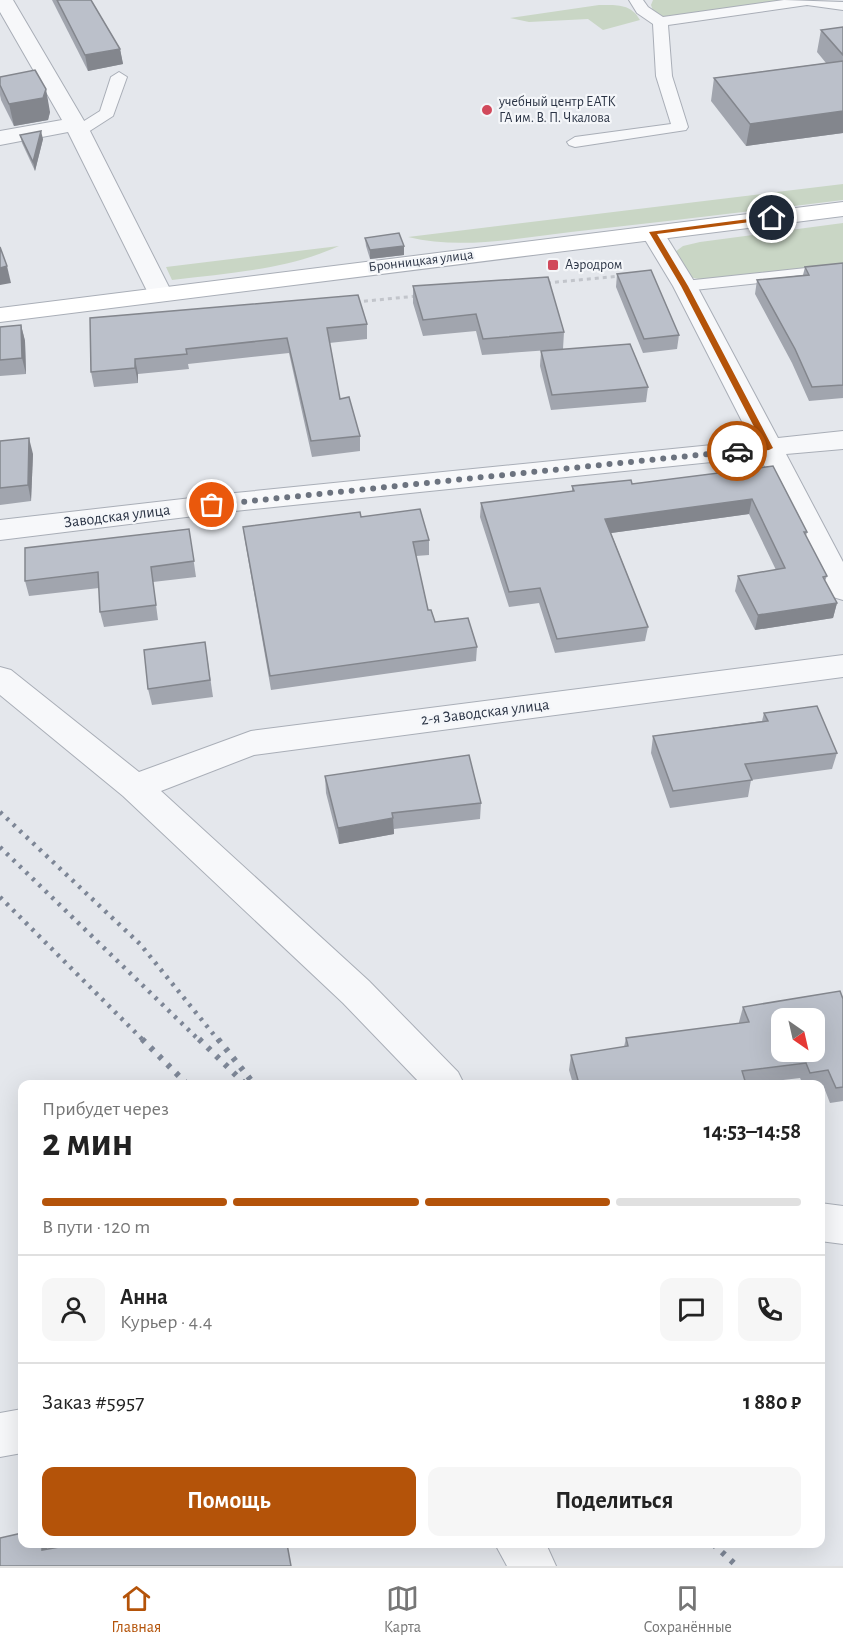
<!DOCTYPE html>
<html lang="ru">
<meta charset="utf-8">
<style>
:root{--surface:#fff;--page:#f6f6f6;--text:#222;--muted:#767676;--line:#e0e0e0;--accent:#b45309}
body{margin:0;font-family:"Alegreya Sans",sans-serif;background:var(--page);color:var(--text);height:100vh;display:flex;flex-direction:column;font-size:22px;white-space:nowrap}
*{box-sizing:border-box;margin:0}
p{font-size:20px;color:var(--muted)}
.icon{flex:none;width:33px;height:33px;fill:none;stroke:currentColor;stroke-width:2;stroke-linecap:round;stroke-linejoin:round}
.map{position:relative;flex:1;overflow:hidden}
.panel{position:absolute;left:18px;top:1080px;width:807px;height:468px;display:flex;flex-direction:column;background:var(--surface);border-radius:12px;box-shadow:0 6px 24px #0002}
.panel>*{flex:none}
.needle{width:39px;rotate:146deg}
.fabs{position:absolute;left:771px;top:1008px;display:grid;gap:12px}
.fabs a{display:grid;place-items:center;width:54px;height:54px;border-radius:12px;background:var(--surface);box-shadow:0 6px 24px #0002;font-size:30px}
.pin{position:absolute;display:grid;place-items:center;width:51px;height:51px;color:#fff;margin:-26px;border:3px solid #fff;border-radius:50%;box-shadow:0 2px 6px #0007}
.courier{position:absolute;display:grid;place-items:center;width:60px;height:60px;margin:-30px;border:4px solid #b45309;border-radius:50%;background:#fff;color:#222;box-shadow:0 2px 8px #0007}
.headline em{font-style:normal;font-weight:700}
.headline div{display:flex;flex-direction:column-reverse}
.headline{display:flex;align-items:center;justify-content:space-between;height:102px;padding:0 24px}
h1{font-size:39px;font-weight:700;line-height:45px}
.bar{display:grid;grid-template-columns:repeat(4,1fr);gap:9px 6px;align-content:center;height:72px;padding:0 24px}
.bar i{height:8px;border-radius:4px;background:var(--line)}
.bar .active{background:var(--accent)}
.bar p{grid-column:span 4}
.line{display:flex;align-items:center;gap:15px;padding:0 24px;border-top:2px solid var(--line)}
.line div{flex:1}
.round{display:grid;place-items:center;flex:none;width:63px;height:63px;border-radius:12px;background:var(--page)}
.action{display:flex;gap:12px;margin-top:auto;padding:12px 24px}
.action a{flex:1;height:69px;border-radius:12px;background:var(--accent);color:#fff;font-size:24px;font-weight:700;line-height:69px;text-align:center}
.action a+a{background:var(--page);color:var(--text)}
.dock{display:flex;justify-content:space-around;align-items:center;height:84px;border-top:2px solid var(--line);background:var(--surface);font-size:16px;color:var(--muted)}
.dock a{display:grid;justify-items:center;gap:3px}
.dock .active{color:var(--accent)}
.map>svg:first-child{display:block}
.green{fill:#c9d6c5}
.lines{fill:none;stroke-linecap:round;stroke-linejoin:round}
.service-casing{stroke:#a9aeb7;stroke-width:2}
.minor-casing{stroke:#a9aeb7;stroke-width:2}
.secondary-casing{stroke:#a9aeb7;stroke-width:2}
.path{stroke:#c2c5cb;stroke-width:3;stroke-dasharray:4 4;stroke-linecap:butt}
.service{fill:#f7f8fa;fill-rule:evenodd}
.minor{fill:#f7f8fa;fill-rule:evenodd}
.secondary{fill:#fff;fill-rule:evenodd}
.rail-far1{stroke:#7d8696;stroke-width:4.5;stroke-dasharray:3 6;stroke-linecap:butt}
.rail{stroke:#7d8696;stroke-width:6;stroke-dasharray:4 8;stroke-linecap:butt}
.wall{fill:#a1a5ae}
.shaded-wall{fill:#83868d}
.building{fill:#bbc0ca;stroke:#83868d;stroke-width:1.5;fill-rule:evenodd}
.route{fill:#b45309}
.done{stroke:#6c737f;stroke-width:6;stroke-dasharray:0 10.8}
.poi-dot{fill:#d1495b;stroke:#f4f6f9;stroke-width:2}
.labels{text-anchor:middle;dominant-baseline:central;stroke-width:4.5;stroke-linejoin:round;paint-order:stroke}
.far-poi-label{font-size:14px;fill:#2b3445;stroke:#f4f6f9;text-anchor:start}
.far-street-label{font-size:14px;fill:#2b3445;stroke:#f4f6f9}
.street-label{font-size:16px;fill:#2b3445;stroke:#f4f6f9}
</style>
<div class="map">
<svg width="843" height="1566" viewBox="0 0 843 1566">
<rect width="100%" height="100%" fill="#e4e7ec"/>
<g class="green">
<polygon points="653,0 783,0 666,17 654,14 651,5"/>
<path d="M599,5C615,5 631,3 640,20L603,30L588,19L529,22L510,18Z"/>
<path d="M843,184V200C752,211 662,222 571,232C518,238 461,250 408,237Z"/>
<polygon points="843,223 843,265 703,280 689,277 675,252 683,246 700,242"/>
<path d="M339,246C286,270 229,273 172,280L166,267Z"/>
</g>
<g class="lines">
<g class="service-casing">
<g id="service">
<polygon points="629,0 643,0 648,7 663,17 784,0 843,2 843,10 807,5 668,25 672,76 688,127 686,130 575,147 569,145 567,142 575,137 671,124 656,76 653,24 637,13"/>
<polygon points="119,72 127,77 113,116 85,134 73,134 71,131 73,128 100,111 111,77"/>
<polygon points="843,264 843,274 685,291 679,290 676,286 679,282 685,281"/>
</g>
</g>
<g class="minor-casing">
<g id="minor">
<polygon points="0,0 13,0 90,131 172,293 169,298 160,300 151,298 148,293 68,132 0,145 0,131 62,120 0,12"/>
<polygon points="653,226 661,228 697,286 778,438 843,431 843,449 786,454 843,562 843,600 833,597 828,590 760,457 235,511 0,540 0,520 235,493 752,441 673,286 641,233 645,228"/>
<polygon points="843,655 843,677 254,755 161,791 369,981 458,1072 464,1084 421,1084 343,1003 123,796 0,695 0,667 11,670 139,772 251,731"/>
<polygon points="820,1203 843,1206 843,1244 820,1241"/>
<polygon points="22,1409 22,1453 0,1457 0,1413"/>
<polygon points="495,1544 546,1544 556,1566 507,1566"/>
</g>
</g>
<g class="secondary-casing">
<polygon id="secondary" points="843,202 843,216 0,322 0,308"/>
</g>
<g class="path">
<polyline points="547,283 620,276"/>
<polyline points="356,302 417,296"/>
</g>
<use href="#service" class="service"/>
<use href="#minor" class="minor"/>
<use href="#secondary" class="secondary"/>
<g class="rail-far1">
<polyline points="0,812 140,944 219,1041"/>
<polyline points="0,847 200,1041"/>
<polyline points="0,897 144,1041"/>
</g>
<g class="rail">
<polyline points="142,1039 187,1084"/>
<polyline points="199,1039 245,1084"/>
<polyline points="218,1039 254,1084"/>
<polyline points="713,1544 737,1566"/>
</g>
</g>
<g class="wall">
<polygon points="52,0 91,0 120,49 123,64 88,71"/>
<polygon points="843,27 843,133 746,146 711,101 714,78 826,63 817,52 821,30"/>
<polygon points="0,77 50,112 48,120 14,126 1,100 0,95"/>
<polygon points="20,135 43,139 35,171 22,143"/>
<polygon points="365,238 404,246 404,255 370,259 366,246"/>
<polygon points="843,263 843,398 809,401 792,363 755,294 757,280 803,275 805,267"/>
<polygon points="617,274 679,335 677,349 643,353 616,287"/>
<polygon points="413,286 564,332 563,349 482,355 476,331 423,336 413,303"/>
<polygon points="90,318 367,324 367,339 329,343 340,399 360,436 360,451 312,457 289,353 188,364 189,369 138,374 138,383 94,387 91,372"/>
<polygon points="21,325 25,341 26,374 0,376 0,327"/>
<polygon points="541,351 648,387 646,402 551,410 540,366"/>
<polygon points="0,441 33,454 31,501 0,505"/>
<polygon points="773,466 807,532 806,536 827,576 825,581 837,603 833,618 755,630 735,591 738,576 776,570 749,514 611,533 648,627 645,641 555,653 539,603 509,607 480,517 481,503 572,492 572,486 632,484"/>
<polygon points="361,517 429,540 429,555 416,556 428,610 435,622 477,647 476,661 271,690 245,541 243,527"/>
<polygon points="189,529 196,577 153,582 158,620 104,627 100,612 99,588 29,596 25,581"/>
<polygon points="205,642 213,697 152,705 148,689"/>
<polygon points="764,713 837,753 832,769 751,780 748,797 670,808 651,753 653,736 762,721"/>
<polygon points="325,776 481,803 480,819 394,829 394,834 339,844 326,793"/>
<polygon points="843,999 843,1101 830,1103 823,1085 803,1084 800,1078 749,1084 573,1084 569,1070 571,1055 624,1047 626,1038 739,1024 739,1022 743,1007"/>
</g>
<g class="shaded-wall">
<polygon points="120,49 123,64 88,71 85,55"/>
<polygon points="46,89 50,112 48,120 14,126 9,104"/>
<polygon points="843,111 843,133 746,146 750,124"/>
<polygon points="41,131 43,139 35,171 33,162"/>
<polygon points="404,246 404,255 370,259 370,250"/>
<polygon points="7,266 11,283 0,285 0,268"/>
<polygon points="21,325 25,341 26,374 22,358"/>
<polygon points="135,359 138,374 138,383 135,368"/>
<polygon points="29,438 33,454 31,501 28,485"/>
<polygon points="752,499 749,514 604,534 605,519"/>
<polygon points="837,603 833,618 755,630 758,615"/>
<polygon points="393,818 394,834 339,844 338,828"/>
<polygon points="42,1544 47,1544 48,1559 42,1550"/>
</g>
<g class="building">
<polygon points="57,0 91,0 120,49 85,55"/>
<polygon points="843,27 843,55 821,30"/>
<polygon points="843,61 843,111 750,124 714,78"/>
<polygon points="35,70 46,89 43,98 9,104 0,85 0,77"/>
<polygon points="41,131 33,162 20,135"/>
<polygon points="399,233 404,246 370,250 365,238"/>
<polygon points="0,247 7,266 0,268"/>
<polygon points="843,263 843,385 812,387 795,349 757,280 809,275 805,267"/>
<polygon points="651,270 679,335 644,339 617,274"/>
<polygon points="548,277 564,332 483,339 476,314 423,320 413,286"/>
<polygon points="358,295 367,324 327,328 340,399 349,397 360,436 311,441 287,338 186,349 187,354 135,359 135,368 91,372 90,318"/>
<polygon points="21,325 22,358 0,360 0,327"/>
<polygon points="630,344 648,387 552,395 541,351"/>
<polygon points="29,438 28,485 0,488 0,441"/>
<polygon points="773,466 807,532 804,532 827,576 823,577 837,603 758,615 738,576 785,568 752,499 605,519 648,627 557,639 540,588 509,592 481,503 574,491 572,486 631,480 632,484"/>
<polygon points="420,509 429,540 413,542 428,610 431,610 435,622 468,618 477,647 270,676 243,527 360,512 361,517"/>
<polygon points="189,529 194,561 151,567 156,605 100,612 98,572 25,581 25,548"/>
<polygon points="205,642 210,680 148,689 144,650"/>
<polygon points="817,706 837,753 745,764 752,780 673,791 653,736 768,721 764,713"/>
<polygon points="469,755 481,803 392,813 393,818 338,828 325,776"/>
<path d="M840,991L843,999V1087L836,1088L828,1070L810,1073L806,1063L742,1071L746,1084H579L571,1055L628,1046L626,1038L749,1022L743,1007ZM782,1018H814V1052H782Z"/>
<polygon points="22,1533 22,1544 42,1544 42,1550 76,1544 287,1544 291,1566 0,1566 0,1538"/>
</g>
<polygon class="route" points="772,216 774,219 657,234 688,286 773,448 769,450 737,454 733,451 734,449 764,446 681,286 649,232"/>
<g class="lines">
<polyline class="done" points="212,505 737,451"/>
</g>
<g class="poi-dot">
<circle cx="487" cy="110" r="6"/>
<rect x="547" y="259" width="12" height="12" rx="3"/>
</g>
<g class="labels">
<g class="far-poi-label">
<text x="499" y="102">учебный центр ЕАТК<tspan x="499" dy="16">ГА им. В. П. Чкалова</tspan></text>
<text x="565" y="265">Аэродром</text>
</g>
<g class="far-street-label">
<text transform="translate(421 261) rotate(-7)">Бронницкая улица</text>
</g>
<g class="street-label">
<text transform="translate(117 516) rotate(-7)">Заводская улица</text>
<text transform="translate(485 712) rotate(-7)">2-я Заводская улица</text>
</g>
</g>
</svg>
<div class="fabs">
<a><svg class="needle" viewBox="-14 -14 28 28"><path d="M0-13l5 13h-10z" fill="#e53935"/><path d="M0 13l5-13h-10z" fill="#767676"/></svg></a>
</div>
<div class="pin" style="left:212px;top:505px;background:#ea580c"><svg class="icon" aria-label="bag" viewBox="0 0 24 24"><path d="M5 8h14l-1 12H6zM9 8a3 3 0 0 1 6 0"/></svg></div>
<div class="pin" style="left:772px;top:218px;background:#1f2937"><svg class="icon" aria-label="home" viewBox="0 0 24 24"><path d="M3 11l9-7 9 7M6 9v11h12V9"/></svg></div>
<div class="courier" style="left:737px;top:451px"><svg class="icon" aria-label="car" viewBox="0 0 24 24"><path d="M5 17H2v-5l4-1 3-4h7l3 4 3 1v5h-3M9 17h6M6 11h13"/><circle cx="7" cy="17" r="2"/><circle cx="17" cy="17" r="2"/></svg></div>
<section class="panel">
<div class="headline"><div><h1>2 мин</h1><p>Прибудет через</p></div><em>14:53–14:58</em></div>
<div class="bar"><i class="active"></i><i class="active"></i><i class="active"></i><i></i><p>В пути · 120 m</p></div>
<div class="line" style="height:108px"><a class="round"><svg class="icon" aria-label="person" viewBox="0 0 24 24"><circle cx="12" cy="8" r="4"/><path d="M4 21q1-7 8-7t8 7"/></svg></a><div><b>Анна</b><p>Курьер · 4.4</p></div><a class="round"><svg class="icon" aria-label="chat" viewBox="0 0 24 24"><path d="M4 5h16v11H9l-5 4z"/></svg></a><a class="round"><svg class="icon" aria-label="phone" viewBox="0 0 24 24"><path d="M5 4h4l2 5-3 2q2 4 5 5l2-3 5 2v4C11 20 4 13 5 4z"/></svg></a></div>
<div class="line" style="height:78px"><div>Заказ #5957</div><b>1 880 ₽</b></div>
<div class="action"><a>Помощь</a><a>Поделиться</a></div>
</section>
</div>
<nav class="dock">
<a class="active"><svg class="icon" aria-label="home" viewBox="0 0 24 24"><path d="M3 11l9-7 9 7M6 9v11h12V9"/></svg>Главная</a>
<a><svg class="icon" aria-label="map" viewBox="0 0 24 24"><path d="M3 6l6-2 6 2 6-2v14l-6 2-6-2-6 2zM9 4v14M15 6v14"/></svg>Карта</a>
<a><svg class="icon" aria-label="saved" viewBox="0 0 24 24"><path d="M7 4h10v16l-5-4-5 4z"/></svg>Сохранённые</a>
</nav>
